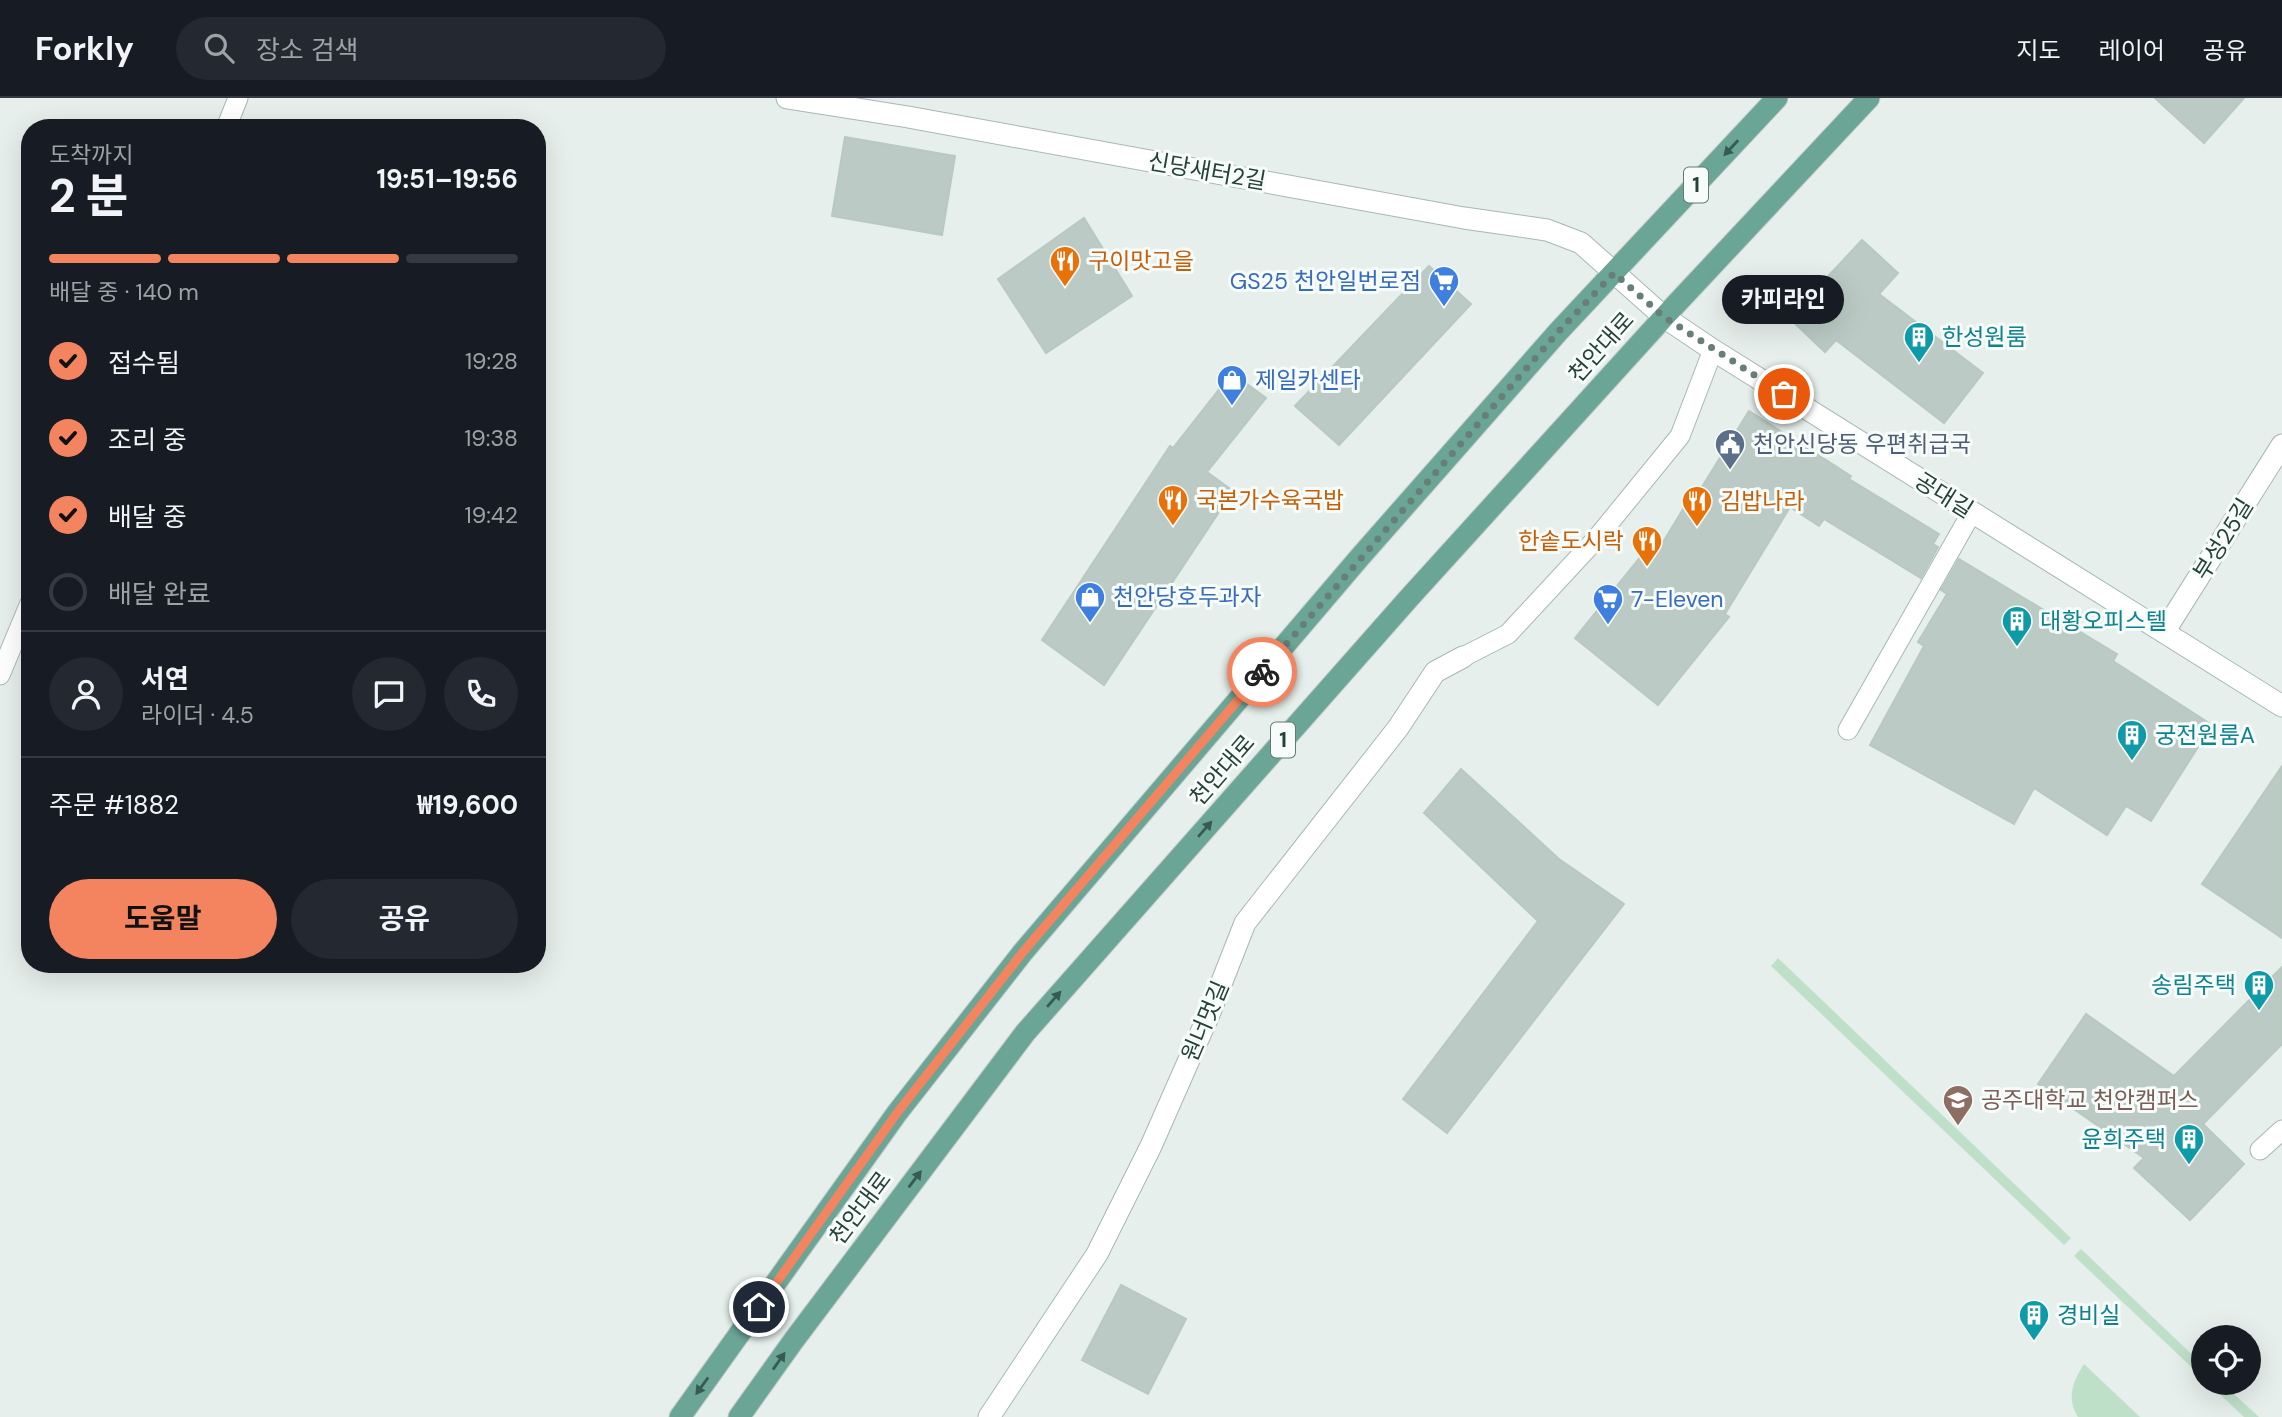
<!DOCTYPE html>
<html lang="ko">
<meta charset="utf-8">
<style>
:root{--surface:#171b24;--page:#242831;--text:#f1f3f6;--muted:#9ea1a6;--line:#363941;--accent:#f4845f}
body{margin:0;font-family:"DM Sans","Noto Sans KR",sans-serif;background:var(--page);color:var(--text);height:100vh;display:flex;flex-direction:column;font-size:26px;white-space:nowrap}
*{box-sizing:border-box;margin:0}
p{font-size:23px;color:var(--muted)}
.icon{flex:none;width:38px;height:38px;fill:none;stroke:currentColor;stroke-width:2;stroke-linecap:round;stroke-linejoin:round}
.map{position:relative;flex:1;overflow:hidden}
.panel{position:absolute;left:21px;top:21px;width:525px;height:854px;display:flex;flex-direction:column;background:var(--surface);border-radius:28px;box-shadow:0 7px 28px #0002}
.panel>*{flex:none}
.controls{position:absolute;left:2191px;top:1227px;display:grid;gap:14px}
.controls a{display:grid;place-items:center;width:70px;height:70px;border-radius:50%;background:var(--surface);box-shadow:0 7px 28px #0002;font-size:35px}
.pin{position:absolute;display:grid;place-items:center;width:60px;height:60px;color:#fff;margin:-30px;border:4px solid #fff;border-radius:50%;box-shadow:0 2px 7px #0007}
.courier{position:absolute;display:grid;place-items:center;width:70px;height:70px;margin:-35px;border:5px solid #f4845f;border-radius:50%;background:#fff;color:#222;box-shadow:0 2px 9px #0007}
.bubble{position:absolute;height:49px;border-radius:24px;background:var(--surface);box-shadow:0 7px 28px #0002;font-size:23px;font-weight:700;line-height:49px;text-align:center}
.head em{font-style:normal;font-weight:700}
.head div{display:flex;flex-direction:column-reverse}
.head{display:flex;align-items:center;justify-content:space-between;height:119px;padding:0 28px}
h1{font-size:46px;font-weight:700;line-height:52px}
.bar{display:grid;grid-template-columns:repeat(4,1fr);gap:10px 7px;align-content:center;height:84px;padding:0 28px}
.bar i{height:9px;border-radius:5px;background:var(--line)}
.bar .current{background:var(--accent)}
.bar p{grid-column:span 4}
.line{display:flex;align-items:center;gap:18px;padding:0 28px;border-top:2px solid var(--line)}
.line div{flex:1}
.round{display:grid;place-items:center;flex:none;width:74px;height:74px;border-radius:37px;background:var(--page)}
ol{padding:0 28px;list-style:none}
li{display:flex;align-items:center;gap:21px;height:77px}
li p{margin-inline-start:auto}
li .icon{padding:7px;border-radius:50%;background:var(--accent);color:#111;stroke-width:4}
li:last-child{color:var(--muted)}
li i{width:38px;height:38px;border:4px solid var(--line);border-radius:50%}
.primary-button{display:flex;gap:14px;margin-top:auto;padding:14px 28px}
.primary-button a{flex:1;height:80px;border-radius:42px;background:var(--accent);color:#111;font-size:28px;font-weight:700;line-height:80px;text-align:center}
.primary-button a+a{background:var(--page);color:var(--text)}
header{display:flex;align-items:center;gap:42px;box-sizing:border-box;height:98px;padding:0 35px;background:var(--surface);border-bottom:2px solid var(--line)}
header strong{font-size:33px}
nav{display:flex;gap:38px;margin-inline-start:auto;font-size:24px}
.search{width:490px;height:63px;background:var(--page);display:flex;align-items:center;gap:18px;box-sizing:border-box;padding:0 24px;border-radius:38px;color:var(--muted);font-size:26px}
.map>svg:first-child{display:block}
.green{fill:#bfe0c8}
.building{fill:#bbcac4;stroke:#b8c9c2;stroke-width:2}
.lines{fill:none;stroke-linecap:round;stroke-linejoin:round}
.lane-casing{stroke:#a8b8b2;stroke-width:21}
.street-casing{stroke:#a8b8b2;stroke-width:23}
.primary-casing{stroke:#c2cac8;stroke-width:23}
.lane{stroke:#fff;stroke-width:19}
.street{stroke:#fff;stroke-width:21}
.primary{stroke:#6aa596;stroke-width:21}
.oneway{fill:#365b51}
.done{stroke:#687f78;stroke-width:7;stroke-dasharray:0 12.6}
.route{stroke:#f4845f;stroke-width:9}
.labels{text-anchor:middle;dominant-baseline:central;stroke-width:6;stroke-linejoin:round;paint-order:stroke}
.shield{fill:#f7fbf9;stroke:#637a73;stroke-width:2}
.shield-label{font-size:21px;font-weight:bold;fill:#24423a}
.street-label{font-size:23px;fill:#24423a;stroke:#f7fbf9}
.food-label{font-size:23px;fill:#c56008;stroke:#f7fbf9;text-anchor:start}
.shop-label{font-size:23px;fill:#366cbe;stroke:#f7fbf9;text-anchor:start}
.culture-label{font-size:23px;fill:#0d838f;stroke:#f7fbf9;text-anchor:start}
.service-label{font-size:23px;fill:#4e5e75;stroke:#f7fbf9;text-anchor:start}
.education-label{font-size:23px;fill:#785e54;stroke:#f7fbf9;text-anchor:start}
</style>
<header>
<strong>Forkly</strong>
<div class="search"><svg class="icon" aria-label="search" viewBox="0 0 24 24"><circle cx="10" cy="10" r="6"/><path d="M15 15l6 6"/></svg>장소 검색</div>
<nav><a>지도</a><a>레이어</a><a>공유</a></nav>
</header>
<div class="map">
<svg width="2282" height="1319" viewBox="0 0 2282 1319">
<rect width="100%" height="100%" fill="#e6efeb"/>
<g class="green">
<polygon points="1778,860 2071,1140 2064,1147 1771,868"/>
<polygon points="2081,1151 2203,1267 2203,1280 2074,1158"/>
<path d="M2084,1266L2140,1319H2078C2066,1300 2073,1283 2084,1266Z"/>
<polygon points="2208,1285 2222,1285 2259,1319 2244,1319"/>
</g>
<g class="building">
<polygon points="2155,0 2244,0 2204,45"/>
<polygon points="845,39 955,58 942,137 832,118"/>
<polygon points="1084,120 1132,198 1046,255 998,181"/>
<polygon points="1862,142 1898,175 1879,196 1983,275 1944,325 1836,242 1825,254 1789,220"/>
<polygon points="1429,168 1471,206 1339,347 1295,308"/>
<polygon points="1232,275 1266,300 1207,374 1233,393 1104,587 1042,542 1170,348 1173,350"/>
<polygon points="1749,313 1851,378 1849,381 1939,436 1933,446 1938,449 1921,480 1824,421 1819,428 1790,409 1725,516 1729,519 1658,607 1575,540 1646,452 1654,459 1688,403 1692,405"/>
<polygon points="1959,461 2117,556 2113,563 2212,627 2151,723 2126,708 2107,737 2034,690 2014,726 1870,647 1924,548 1918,544 1947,496 1941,492"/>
<polygon points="2282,668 2282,840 2202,786"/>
<polygon points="1461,671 1559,761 1624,806 1447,1035 1403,1001 1538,823 1424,715"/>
<polygon points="2282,869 2282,946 2203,1026 2244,1066 2190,1122 2134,1070 2144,1060 2038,986 2086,916 2174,978"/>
<polygon points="1121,1187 1186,1221 1148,1296 1082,1262"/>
</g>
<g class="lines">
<g class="lane-casing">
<g id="lane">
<polyline points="226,30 238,0"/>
<polyline points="1463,559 1508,536 1596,441 1680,338 1713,252"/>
<polyline points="0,577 30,505"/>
<polyline points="1848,632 1972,414"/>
<polyline points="2260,1052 2282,1032"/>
</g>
</g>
<g class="street-casing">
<g id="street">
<polyline points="787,0 908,19 1464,120 1547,132 1581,145 1664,219 1713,252 2282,608"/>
<polyline points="2164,534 2282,347"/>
<polyline points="989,1319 1097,1156 1151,1048 1210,914 1245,825 1398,630 1435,574 1463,559"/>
</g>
</g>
<g class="primary-casing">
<g id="primary">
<polyline points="680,1319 897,1015 1023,854 1360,459 1558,234 1777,0"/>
<polyline points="739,1319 794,1242 1025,935 1409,500 1664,219 1869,0"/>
</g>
</g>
<use href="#lane" class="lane"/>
<use href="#street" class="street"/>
<use href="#primary" class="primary"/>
</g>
<defs><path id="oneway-solid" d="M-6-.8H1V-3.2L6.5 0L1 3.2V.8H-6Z" transform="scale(1.75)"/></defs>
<g class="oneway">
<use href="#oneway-solid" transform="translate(1731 50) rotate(133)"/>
<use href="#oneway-solid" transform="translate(1205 731) rotate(-49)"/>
<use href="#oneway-solid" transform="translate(1054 901) rotate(-49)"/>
<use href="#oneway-solid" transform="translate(915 1081) rotate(-53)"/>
<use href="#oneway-solid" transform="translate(779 1263) rotate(-55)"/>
<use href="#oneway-solid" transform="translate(702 1288) rotate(126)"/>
</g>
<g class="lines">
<polyline class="done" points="1262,574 1558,234 1614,175 1664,219 1784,296"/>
<polyline class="route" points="759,1209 897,1015 1023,854 1262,574"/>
</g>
<defs>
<g id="restaurant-pin" transform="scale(1.575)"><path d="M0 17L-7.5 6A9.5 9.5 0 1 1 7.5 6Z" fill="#e8710a" stroke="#f7fbf9"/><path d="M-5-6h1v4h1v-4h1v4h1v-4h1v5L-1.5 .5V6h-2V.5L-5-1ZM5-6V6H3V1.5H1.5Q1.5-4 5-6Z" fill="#fff"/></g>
<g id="supermarket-pin" transform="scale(1.575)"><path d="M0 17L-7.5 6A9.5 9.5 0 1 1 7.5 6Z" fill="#3f7fe0" stroke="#f7fbf9"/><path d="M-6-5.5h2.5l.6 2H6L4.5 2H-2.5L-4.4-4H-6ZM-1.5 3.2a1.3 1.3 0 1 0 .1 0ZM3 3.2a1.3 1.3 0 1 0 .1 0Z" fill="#fff"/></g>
<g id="building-pin" transform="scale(1.575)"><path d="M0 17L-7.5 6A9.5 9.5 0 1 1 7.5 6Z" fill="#0f9aa8" stroke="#f7fbf9"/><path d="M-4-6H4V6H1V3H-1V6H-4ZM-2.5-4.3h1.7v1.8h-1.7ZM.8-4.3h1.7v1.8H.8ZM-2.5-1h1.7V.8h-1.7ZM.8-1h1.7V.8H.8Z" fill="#fff"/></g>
<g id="shop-pin" transform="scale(1.575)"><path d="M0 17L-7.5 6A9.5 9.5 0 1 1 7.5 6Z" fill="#3f7fe0" stroke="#f7fbf9"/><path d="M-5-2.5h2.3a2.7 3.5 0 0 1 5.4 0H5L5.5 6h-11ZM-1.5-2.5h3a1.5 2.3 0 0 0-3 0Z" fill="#fff"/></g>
<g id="civic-pin" transform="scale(1.575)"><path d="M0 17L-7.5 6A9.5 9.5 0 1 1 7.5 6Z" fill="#5c6f8a" stroke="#f7fbf9"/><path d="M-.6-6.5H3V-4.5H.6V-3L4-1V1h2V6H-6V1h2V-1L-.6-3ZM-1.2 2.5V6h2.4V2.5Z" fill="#fff"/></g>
<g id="university-pin" transform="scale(1.575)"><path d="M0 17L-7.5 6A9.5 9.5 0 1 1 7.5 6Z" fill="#8d6e63" stroke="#f7fbf9"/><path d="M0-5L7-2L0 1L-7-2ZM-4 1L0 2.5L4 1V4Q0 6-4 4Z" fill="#fff"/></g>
</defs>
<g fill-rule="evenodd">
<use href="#restaurant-pin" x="1065" y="163"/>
<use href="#supermarket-pin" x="1444" y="183"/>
<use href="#building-pin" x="1919" y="239"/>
<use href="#shop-pin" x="1232" y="282"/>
<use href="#civic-pin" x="1730" y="346"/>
<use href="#restaurant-pin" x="1173" y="402"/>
<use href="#restaurant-pin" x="1697" y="403"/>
<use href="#restaurant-pin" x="1647" y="443"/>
<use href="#shop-pin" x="1090" y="499"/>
<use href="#supermarket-pin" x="1608" y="501"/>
<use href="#building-pin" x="2017" y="523"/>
<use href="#building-pin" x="2132" y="637"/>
<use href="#building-pin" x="2259" y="887"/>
<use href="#university-pin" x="1958" y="1002"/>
<use href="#building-pin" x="2189" y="1041"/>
<use href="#building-pin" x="2034" y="1217"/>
</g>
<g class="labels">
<g class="shield">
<rect x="1684" y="69.5" width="24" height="35" rx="5"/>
<rect x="1271" y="624.5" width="24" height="35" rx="5"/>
</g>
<g class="shield-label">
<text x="1696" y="87">1</text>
<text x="1283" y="642">1</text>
</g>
<g class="street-label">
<text transform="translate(1207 73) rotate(10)">신당새터2길</text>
<text transform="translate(1601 249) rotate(-48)">천안대로</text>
<text transform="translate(1944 397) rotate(32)">공대길</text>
<text transform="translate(2223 441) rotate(-58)">부성25길</text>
<text transform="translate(1222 672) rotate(-49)">천안대로</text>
<text transform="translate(1205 923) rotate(-67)">원너멋길</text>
<text transform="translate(860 1110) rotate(-53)">천안대로</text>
</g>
<g class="food-label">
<text x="1088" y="163">구이맛고을</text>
<text x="1196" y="402">국본가수육국밥</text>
<text x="1720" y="403">김밥나라</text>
<text x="1624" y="443" text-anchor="end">한솥도시락</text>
</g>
<g class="shop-label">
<text x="1421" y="183" text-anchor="end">GS25 천안일번로점</text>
<text x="1255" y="282">제일카센타</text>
<text x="1113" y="499">천안당호두과자</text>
<text x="1631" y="501">7-Eleven</text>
</g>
<g class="culture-label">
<text x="1942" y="239">한성원룸</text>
<text x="2040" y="523">대황오피스텔</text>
<text x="2155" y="637">궁전원룸A</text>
<text x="2236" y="887" text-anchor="end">송림주택</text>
<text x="2166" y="1041" text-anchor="end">윤희주택</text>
<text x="2057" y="1217">경비실</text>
</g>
<g class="service-label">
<text x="1753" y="346">천안신당동 우편취급국</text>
</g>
<g class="education-label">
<text x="1981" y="1002">공주대학교 천안캠퍼스</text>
</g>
</g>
</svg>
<div class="controls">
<a><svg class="icon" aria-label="locate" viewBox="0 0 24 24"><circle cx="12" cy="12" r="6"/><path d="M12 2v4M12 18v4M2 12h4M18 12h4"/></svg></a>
</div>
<div class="pin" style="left:1784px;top:296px;background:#ea580c"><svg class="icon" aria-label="bag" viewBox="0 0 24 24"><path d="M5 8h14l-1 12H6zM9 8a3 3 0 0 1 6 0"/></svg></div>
<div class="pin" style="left:759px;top:1209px;background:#1f2937"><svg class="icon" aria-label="home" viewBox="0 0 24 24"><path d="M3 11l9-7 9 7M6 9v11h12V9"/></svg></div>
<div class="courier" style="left:1262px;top:574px"><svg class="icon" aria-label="bike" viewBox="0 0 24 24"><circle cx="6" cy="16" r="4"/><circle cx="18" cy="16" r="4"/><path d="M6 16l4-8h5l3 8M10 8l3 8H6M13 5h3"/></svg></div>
<div class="bubble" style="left:1722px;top:177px;width:122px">카피라인</div>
<section class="panel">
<div class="head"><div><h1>2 분</h1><p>도착까지</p></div><em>19:51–19:56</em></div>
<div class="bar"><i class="current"></i><i class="current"></i><i class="current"></i><i></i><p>배달 중 · 140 m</p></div>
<ol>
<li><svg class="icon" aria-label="check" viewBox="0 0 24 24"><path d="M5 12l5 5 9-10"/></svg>접수됨<p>19:28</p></li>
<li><svg class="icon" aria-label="check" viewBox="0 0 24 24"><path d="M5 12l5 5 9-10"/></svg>조리 중<p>19:38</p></li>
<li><svg class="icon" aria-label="check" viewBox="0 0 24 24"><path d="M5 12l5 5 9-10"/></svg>배달 중<p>19:42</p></li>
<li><i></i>배달 완료</li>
</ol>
<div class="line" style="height:126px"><a class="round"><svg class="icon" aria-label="person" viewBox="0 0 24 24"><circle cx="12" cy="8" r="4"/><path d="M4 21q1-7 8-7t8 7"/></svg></a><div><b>서연</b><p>라이더 · 4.5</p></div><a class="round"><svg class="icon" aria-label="chat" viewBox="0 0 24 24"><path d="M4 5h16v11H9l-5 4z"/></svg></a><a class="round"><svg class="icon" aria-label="phone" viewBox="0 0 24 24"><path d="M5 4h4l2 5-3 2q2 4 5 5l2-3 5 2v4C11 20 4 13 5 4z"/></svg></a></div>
<div class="line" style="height:91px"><div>주문 #1882</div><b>₩19,600</b></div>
<div class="primary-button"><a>도움말</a><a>공유</a></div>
</section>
</div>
